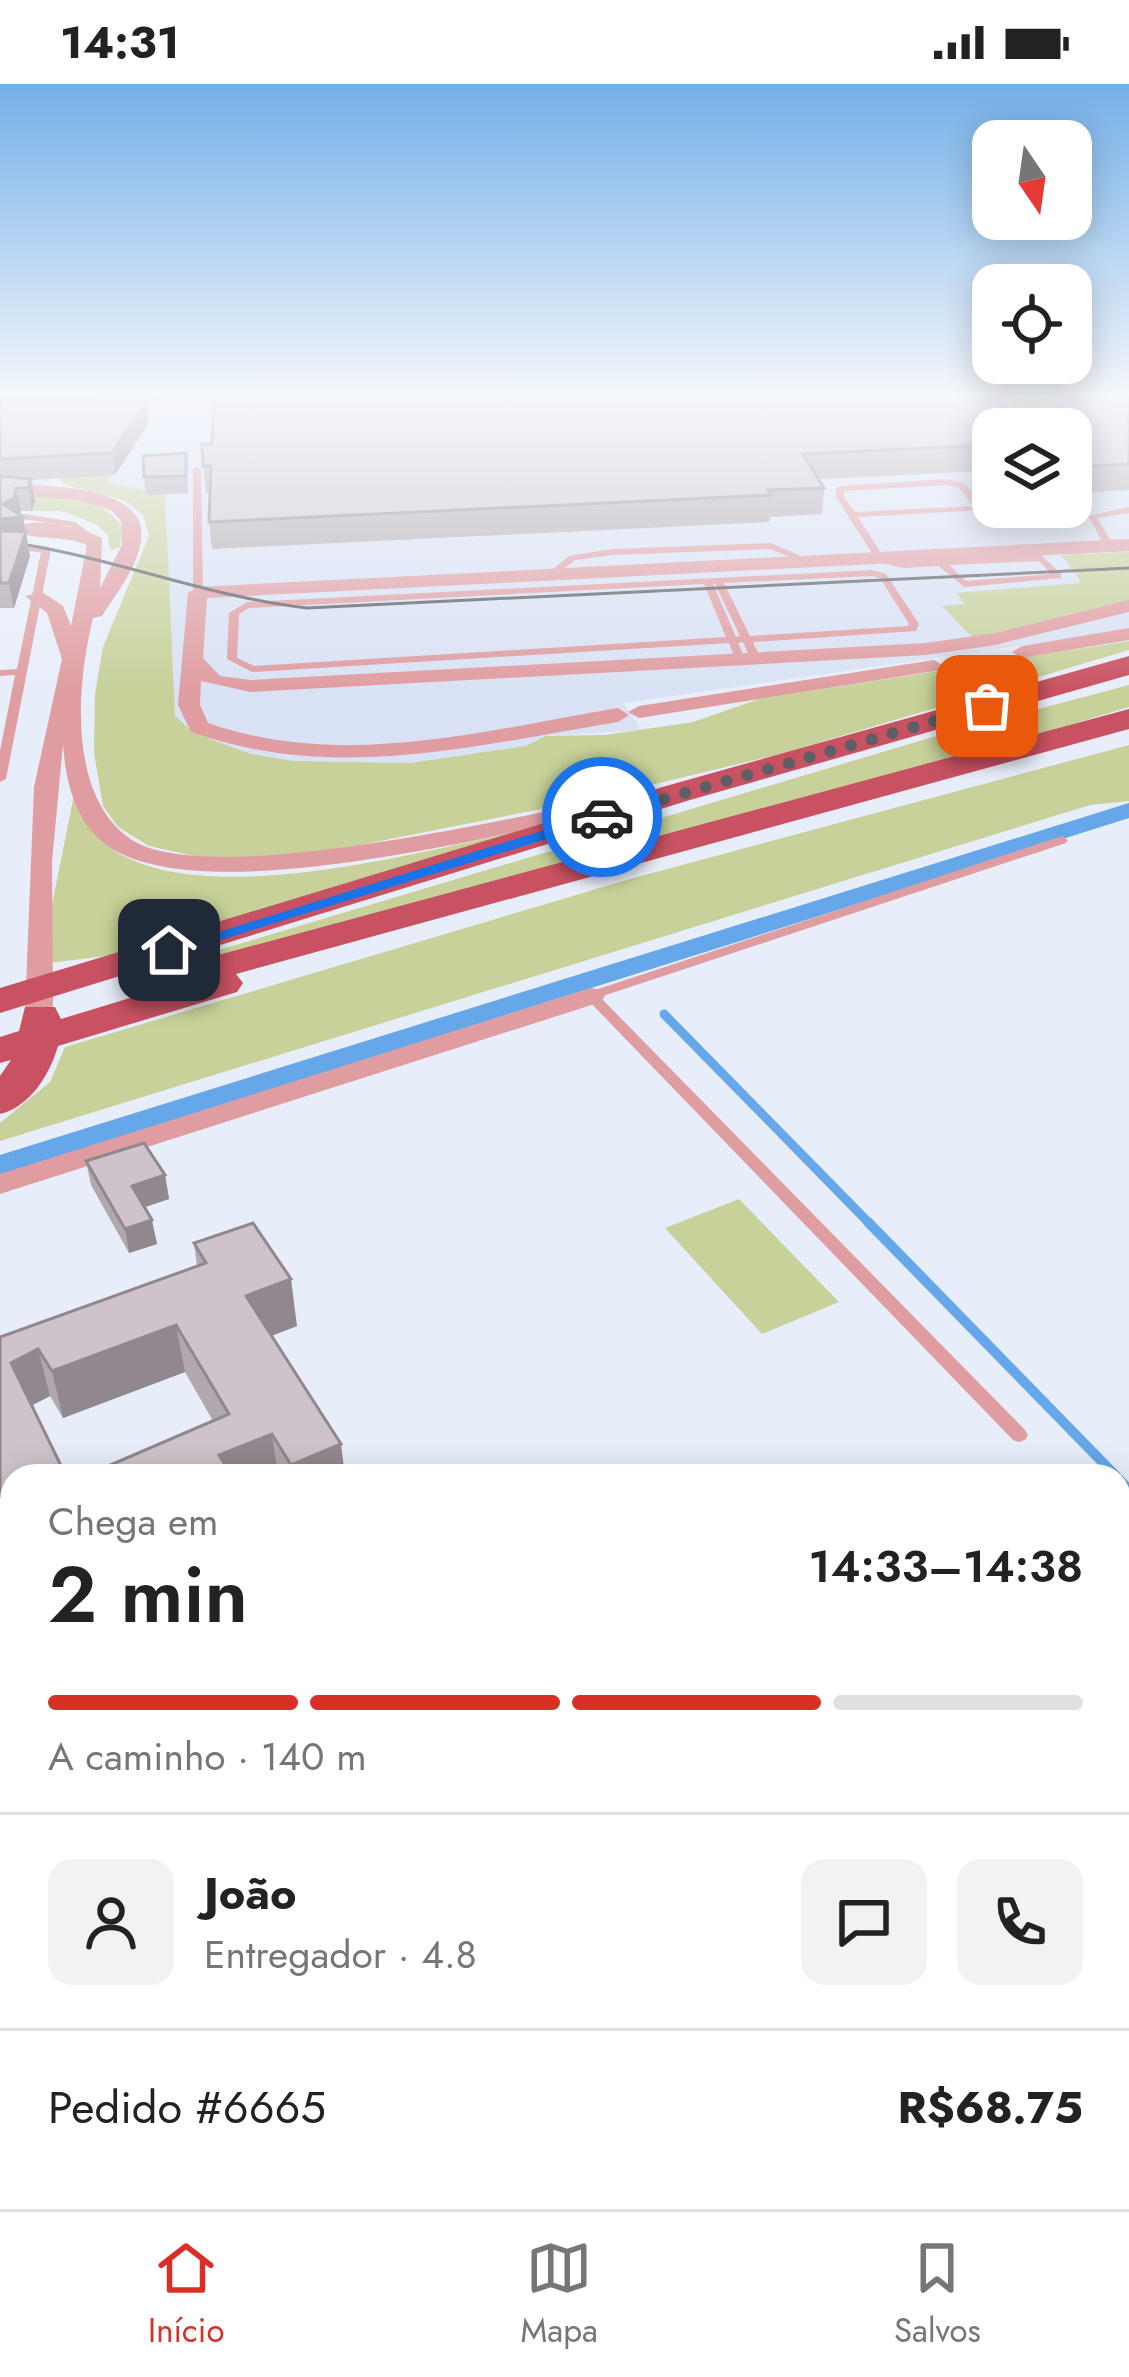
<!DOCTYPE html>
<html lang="pt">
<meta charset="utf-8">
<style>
:root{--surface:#fff;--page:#f2f2f2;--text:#222;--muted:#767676;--line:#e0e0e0;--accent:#d93025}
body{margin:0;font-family:Jost,sans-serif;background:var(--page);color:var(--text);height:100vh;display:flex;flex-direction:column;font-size:45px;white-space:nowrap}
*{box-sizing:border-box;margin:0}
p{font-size:39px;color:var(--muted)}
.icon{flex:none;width:66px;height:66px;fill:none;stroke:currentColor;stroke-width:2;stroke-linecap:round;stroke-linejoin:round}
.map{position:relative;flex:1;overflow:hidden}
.side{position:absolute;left:0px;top:1380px;width:1131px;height:747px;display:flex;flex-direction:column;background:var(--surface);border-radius:36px 36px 0 0;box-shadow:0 6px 30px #0003}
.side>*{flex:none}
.needle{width:78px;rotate:167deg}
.controls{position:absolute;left:972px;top:36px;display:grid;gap:24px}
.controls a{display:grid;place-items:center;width:120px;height:120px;border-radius:24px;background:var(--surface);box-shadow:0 6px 30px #0003;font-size:60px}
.pin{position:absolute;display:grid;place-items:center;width:102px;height:102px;color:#fff;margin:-51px;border-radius:24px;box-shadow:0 6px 18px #0006}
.courier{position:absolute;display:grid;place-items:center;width:120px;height:120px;margin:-60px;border:9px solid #1a73e8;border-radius:50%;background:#fff;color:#222;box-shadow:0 3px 15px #0007}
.overview em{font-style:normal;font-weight:600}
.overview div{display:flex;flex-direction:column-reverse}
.overview{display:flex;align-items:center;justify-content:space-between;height:204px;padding:0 48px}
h1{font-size:78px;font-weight:600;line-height:90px}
.bar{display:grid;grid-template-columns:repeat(4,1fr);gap:18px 12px;align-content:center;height:144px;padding:0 48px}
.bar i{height:15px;border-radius:9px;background:var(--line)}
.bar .active{background:var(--accent)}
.bar p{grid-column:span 4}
.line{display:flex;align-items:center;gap:30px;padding:0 48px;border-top:3px solid var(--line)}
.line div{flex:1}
.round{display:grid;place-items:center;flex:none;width:126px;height:126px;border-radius:24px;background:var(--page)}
.status{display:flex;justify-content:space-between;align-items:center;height:84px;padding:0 60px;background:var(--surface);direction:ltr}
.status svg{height:33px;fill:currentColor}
.tab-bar{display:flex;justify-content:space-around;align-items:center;height:168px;border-top:3px solid var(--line);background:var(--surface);font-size:33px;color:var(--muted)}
.tab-bar a{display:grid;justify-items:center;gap:6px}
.tab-bar .active{color:var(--accent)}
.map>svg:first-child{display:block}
.built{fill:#d9e2f4;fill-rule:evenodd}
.green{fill:#c7d199}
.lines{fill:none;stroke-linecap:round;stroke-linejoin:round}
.stream-far1{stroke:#65a7e9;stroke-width:9}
.stream{stroke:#65a7e9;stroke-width:10}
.canal{fill:#65a7e9;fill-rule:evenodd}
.river{fill:#65a7e9;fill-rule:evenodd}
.lane{fill:#e09da1;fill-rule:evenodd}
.street{fill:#e09da1;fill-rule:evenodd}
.secondary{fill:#d4737c;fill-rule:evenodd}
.primary{fill:#c95262;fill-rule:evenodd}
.tram{stroke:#595c62;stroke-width:3}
.wall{fill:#b1a8af}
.shaded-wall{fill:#90888e}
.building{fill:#cec3cb;stroke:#90888e;stroke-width:3}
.route{fill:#1a73e8}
.done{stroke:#5c5f65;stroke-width:12;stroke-dasharray:0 21.6}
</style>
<div class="status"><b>14:31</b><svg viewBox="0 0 49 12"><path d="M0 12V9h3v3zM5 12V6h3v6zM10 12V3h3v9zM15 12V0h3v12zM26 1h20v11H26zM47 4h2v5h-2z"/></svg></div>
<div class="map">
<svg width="1129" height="2125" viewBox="0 0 1129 2125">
<rect width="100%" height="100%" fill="#e8eef9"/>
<path class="built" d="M0,310H1129V546L623,619L642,646L545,652L526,662L410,679L293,677L251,670L194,649L175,632L165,487L146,411L110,400L108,391L58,390L42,402H0ZM993,345H1071V423H993Z"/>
<g class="green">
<polygon points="58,390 108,391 110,400 165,410 175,632 194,649 251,670 293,677 410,679 526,662 545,652 605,651 693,638 759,615 1129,557 1129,566 784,669 601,713 320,769 216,777 149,762 118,743 103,722 94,669 95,610 103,563 149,452 143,431 126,417 63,400"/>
<path d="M30,411C62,411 102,413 122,443L120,463L110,466L108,451L96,440L61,427H32Z"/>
<polygon points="1129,468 1129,516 973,554 942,522 965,520 956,509 1082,499 1061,471"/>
<polygon points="1129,601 1129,623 919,686 138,898 135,891 926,655"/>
<polygon points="1129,661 1129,717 1090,721 0,1057 0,1039 50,998 65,963 630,795"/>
<path d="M74,711C113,857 417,767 520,747L120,870L50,879L47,846Z"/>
<polygon points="739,1115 839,1218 762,1250 665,1144"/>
</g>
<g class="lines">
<polyline class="stream-far1" points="664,930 871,1141"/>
<g class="stream">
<polyline points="868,1138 1116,1392"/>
<polyline points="1119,1395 1129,1406"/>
</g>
<polygon class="canal" points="1129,719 1129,734 0,1091 0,1071"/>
<g class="river">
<polygon points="1129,1468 1129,1523 1119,1526 1119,1471"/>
<polygon points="12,2034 12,2115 22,2115 0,2124 0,2039"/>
</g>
<g class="lane">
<polygon points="99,310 143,310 0,321 0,317"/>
<polygon points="172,310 193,310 129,321 125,319"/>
<polygon points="197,383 201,386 203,509 198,512 193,509 193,386"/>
<path d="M946,395L965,400L983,422V426L858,433L884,474L903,478L1041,471L1061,490V494L964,503L939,482L903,484L870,476V472H874L836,413V405L840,402ZM946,401L959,404L973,422L855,428L844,413V407ZM1039,477L1051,490L966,497L949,481Z"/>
<polygon points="1129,423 1129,429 1097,434 1114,462 1106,464 1088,432"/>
<polygon points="25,430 75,438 101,458 93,460 69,442 22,435 22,431"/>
<polygon points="771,459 812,477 804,479 770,465 612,471 575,476 553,494 545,492 569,472 612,465"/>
<polygon points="0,460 46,462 51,465 6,695 0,698 0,667 15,591 0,592 0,586 17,585 41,468 0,466"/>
<path d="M872,486L886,490L919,540L916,547L753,558L760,573L755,576L750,573L743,558L738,559L745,574L740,577L735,574L729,559L252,588L227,575L229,529L247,518ZM872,492L880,494L909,540L908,542L750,552L724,499ZM704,500L726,553L254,582L237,574L239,530L249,524ZM713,500H715L740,552L736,553Z"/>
<polygon points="1062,752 1068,756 1066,759 600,913 1025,1346 1028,1351 1025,1356 1019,1358 1013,1356 584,912 586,909"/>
<polygon points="12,1583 12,1599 0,1603 0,1587"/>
</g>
<g class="street">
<path d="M0,401C37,401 150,398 141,457C137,484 116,510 102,532L93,534C77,598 67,709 129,754C205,809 531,728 631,711L643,718L631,725C509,746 225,824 118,768C77,747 66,702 63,660L52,778L53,928L39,936L29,934L25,928L34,703L62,575L47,529L25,512L42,508L63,522L71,542L87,461C63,450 32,458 11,445C34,431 78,443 102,454L100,504L122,461L121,437L112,427L80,416L0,411Z"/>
<path d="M1129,455V467L207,514L203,574L220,592L251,596L926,559L995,549L1129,516V528L995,561L926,571L251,608L201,597L200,621L208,639C342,686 482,647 618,624L629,631L618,638C472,662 336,699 191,648L178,621L188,509L198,503Z"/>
<polygon points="1129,544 1129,556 1022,574 1012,568 1022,562"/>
<polygon points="934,576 944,582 941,586 639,634 628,628 639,622"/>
<polygon points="591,904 601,906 605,912 601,918 0,1110 0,1090"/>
<polygon points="1129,1749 1129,1791 1119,1795 1119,1753"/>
<polygon points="1119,2092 1129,2096 1129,2125 1093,2125 1089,2115 1119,2115"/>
<polygon points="686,2115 738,2115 742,2125 690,2125"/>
<polygon points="857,2115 910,2115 914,2125 861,2125"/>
</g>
<g class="secondary">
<polygon points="1129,1559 1129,1608 1119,1612 1119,1562"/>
<polygon points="95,2115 179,2115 175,2125 91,2125"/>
</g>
<g class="primary">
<polygon points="1129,572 1129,591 690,716 0,929 0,904 666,702"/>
<path d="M1129,625V645L236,890L243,899L237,908L58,962C50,990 30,1023 0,1030V992L11,976L0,979V953L19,947L25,923H55L61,935L176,900L168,891L174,883Z"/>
</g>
<path class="tram" d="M0,457C105,470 202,512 307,524L1129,484"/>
</g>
<g class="wall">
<polygon points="1129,310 1129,406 1071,409 1071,345 993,345 993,397 985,387 819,395 824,404 822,430 770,433 769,438 212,465 209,438 210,408 206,409 203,382 212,360"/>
<polygon points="0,315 149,339 115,391 32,396 35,418 32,427 21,427 20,431 23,433 30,472 14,524 0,524"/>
<polygon points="186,369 188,409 146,411 144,393"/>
<polygon points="86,1077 165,1091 169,1115 145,1123 157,1160 129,1169 91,1101"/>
<polygon points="194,1159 297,1242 271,1252 345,1392 110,1392 108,1382 213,1337 185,1288 63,1334 50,1312 32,1321 12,1392 12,1538 0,1543 0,1253 197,1182"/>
</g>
<g class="shaded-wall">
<polygon points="146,317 149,339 115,391 112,369"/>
<polygon points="31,395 35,418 32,427 28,404"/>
<polygon points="16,404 21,427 19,433 23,433 30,472 14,524 0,460 0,435 3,420"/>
<polygon points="165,1091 169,1115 136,1126 132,1102"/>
<polygon points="152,1136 157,1160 129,1169 125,1145"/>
<polygon points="291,1195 297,1242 253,1259 246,1212"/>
<polygon points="176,1241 185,1288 63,1334 52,1287"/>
<polygon points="38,1265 50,1312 23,1326 11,1279"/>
<polygon points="272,1350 278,1392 222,1392 219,1371"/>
<polygon points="341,1360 345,1392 292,1392 291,1381"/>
<polygon points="12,1485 12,1538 0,1543 0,1490"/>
</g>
<g class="building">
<polygon points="214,310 1129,310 1129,380 1071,383 1071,345 993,345 993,367 988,361 803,370 824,404 768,406 771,411 209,438 211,382 203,382 202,360 212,360"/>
<polygon points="0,315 146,317 112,369 0,375"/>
<polygon points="186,369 186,392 144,393 143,372"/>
<polygon points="0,392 31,395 28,404 16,404 14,414 3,420 23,433 0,435"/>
<polygon points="0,447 26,448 9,499 0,499"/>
<polygon points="144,1059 165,1091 132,1102 152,1136 125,1145 86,1077"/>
<polygon points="253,1139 291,1195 246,1212 341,1360 291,1381 272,1350 219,1371 232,1392 114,1392 108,1382 229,1330 176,1241 52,1287 38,1265 11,1279 66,1392 12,1392 12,1485 0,1490 0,1253 206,1179 194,1159"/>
</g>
<linearGradient id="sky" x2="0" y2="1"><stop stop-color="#73afe8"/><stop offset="0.51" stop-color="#f5f7fc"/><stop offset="1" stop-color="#f5f7fc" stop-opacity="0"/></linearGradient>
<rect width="1129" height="608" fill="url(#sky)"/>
<polygon class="route" points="602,728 608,736 175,870 161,866"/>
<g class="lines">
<polyline class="done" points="602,733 987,622"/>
</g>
</svg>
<div class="controls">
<a><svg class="needle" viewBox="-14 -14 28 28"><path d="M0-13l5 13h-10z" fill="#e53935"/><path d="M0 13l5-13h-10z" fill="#767676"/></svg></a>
<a><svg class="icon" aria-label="locate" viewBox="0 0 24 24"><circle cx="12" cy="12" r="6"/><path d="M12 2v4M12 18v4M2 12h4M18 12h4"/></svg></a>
<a><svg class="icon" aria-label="layers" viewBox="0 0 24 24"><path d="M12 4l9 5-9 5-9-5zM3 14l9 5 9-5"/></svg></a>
</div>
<div class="pin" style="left:987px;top:622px;background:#ea580c"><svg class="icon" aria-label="bag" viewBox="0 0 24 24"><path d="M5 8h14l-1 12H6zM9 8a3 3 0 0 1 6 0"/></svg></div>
<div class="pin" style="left:169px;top:866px;background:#1f2937"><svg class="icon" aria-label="home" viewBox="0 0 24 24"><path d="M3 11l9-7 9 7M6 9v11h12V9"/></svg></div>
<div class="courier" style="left:602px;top:733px"><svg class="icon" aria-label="car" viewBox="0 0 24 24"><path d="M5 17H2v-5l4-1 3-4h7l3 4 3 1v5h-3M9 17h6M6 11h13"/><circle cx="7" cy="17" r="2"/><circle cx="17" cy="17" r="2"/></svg></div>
<section class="side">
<div class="overview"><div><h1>2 min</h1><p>Chega em</p></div><em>14:33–14:38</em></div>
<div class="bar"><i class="active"></i><i class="active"></i><i class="active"></i><i></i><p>A caminho · 140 m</p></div>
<div class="line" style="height:216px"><a class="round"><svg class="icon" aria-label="person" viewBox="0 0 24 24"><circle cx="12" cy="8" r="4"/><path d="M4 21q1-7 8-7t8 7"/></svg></a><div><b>João</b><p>Entregador · 4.8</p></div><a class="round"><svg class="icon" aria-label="chat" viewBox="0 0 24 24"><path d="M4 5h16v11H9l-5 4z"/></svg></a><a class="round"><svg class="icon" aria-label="phone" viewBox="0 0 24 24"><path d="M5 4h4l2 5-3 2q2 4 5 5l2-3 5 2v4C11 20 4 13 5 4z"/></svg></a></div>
<div class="line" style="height:156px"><div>Pedido #6665</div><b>R$68.75</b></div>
</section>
</div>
<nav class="tab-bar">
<a class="active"><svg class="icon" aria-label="home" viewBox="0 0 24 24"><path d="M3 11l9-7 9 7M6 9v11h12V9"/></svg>Início</a>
<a><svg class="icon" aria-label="map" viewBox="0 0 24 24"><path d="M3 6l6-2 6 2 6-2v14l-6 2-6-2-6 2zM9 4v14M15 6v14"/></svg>Mapa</a>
<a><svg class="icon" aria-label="saved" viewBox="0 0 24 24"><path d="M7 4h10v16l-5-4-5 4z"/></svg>Salvos</a>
</nav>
